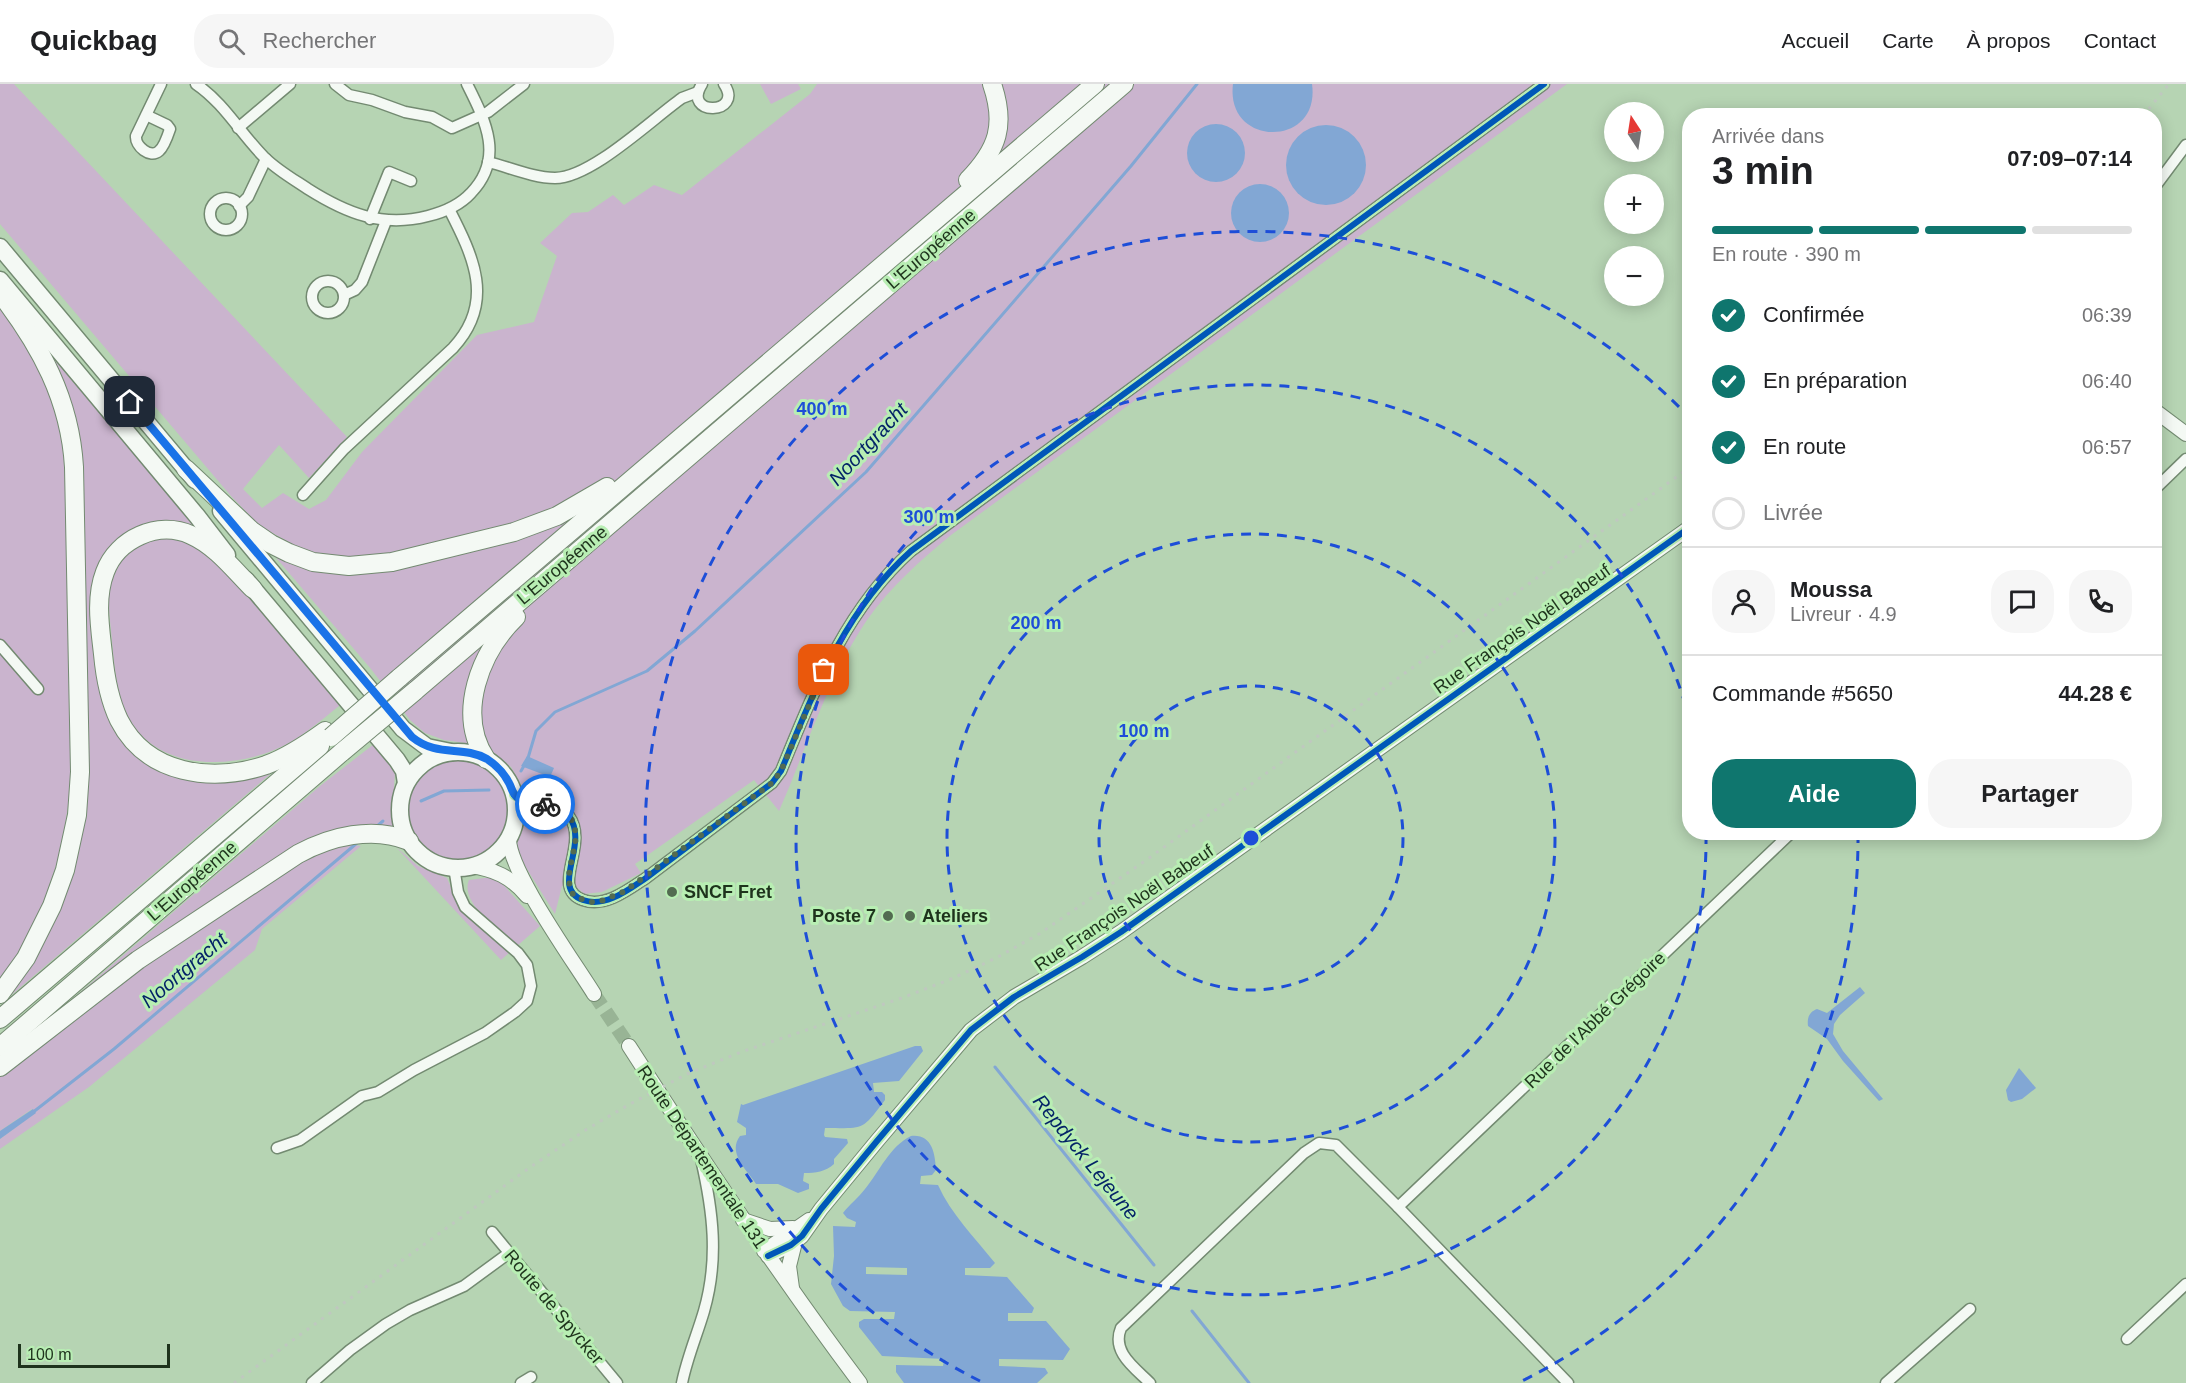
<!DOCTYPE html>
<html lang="fr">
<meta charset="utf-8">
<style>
:root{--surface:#fff;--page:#f6f6f6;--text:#202124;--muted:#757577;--line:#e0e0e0;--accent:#0f766e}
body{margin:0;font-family:Helvetica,sans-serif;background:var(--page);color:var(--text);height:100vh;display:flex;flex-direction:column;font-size:22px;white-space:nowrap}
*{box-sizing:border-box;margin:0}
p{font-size:20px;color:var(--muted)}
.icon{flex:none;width:33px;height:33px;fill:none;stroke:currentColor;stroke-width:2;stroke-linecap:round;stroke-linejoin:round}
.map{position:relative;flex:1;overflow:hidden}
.sheet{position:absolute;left:1682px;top:24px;width:480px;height:732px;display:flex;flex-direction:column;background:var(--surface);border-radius:24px;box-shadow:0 3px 15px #0003}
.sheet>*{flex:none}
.needle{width:39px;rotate:348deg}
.fabs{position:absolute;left:1604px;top:18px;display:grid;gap:12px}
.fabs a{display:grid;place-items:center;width:60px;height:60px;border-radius:50%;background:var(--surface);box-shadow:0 3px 15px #0003;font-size:30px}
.scale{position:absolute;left:18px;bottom:15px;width:152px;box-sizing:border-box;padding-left:6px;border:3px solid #1e331c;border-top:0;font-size:16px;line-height:21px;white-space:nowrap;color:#1e331c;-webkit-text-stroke:4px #b8eeb3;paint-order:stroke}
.pin{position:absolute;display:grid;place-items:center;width:51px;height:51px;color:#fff;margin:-26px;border-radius:12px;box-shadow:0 3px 9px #0006}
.courier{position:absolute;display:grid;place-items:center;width:60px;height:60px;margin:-30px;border:4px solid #1a73e8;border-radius:50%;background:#fff;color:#222;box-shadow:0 2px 8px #0007}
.headline em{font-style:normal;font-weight:800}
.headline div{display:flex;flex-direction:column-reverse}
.headline{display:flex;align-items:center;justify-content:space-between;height:102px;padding:0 30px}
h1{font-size:39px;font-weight:800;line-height:45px}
.bar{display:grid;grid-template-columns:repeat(4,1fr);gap:9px 6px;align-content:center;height:72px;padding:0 30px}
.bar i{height:8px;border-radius:4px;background:var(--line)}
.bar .current{background:var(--accent)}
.bar p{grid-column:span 4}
.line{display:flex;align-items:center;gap:15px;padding:0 30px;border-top:2px solid var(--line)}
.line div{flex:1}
.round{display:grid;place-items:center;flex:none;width:63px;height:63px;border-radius:24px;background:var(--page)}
ol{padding:0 30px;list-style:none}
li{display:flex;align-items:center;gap:18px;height:66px}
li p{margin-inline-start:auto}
li .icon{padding:6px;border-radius:50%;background:var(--accent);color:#fff;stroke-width:4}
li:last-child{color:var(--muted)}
li i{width:33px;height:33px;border:3px solid var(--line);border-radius:50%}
.cta{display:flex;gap:12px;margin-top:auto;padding:12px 30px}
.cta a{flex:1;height:69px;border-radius:24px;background:var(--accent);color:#fff;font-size:24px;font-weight:800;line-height:69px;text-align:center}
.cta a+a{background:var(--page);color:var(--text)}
header{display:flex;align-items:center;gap:36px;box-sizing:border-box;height:84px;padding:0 30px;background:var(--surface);border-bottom:2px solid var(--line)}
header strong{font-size:28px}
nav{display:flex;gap:33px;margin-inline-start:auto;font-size:21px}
.search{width:420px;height:54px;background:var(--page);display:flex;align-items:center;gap:15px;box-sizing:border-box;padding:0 21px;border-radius:24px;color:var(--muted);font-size:22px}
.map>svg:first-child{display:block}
.green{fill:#cab4ce}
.water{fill:#82a7d4;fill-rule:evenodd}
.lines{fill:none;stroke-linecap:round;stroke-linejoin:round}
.stream{stroke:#82a7d4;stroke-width:3}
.secondary-tunnel{stroke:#98b495;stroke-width:14;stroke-dasharray:14 7;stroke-linecap:butt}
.street-casing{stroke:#738a71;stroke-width:13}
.secondary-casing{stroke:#738a71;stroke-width:16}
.primary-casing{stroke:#738a71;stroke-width:19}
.highway-casing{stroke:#738a71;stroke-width:20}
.street{stroke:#f4f9f4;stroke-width:10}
.secondary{stroke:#f4f9f4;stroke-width:14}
.primary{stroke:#f4f9f4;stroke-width:16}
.highway{stroke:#f4f9f4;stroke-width:18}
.rail{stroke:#bfc8bf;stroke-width:3;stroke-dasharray:3 6;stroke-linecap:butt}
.highway-bridge-casing{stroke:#738a71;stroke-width:20;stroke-linecap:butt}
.highway-bridge{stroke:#f4f9f4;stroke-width:18}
.cycleway-casing{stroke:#b8eeb3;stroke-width:10}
.cycleway{stroke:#0057b8;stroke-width:6}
.done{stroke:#536b51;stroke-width:6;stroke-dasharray:0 10.8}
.route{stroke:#1a73e8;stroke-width:8}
.ring{fill:none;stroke:#1d4ed8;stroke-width:3;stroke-dasharray:10 8}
.poi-dot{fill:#536b51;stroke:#b8eeb3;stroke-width:2}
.labels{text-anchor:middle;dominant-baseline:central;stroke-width:6;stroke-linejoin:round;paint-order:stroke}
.street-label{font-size:18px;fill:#1e331c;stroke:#b8eeb3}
.poi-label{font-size:18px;font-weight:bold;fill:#1e331c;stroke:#b8eeb3;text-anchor:start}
.water-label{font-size:20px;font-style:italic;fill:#042367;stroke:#b8eeb3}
.centre{fill:#1d4ed8;stroke:#b8eeb3;stroke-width:3}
.ring-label{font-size:18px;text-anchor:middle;font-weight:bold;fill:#1d4ed8;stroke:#b8eeb3;stroke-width:6;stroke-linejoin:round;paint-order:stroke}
</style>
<header>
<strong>Quickbag</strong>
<div class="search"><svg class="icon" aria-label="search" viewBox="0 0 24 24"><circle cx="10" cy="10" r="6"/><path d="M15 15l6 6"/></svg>Rechercher</div>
<nav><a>Accueil</a><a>Carte</a><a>À propos</a><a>Contact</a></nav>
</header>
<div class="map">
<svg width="2186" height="1299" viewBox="0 0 2186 1299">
<rect width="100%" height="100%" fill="#b6d4b3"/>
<g class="green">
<path d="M0,0H14L347,353L309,394L279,361L243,405L262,424L283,409L309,425L326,416L362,368L477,251L534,238L557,172L540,159L572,129L588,128L613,111L624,121L654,101L682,111L810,10L817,0H1567L951,451C920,477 890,503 867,536C828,594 807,663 779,727L754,696L635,780L641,789L602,808L584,810L579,805L562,802L555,830L525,782L518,767L517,759L527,735L525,708L511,683L486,662L444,656L425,649L410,636L371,585L272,469H308L260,442L231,412L0,140Z"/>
<polygon points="760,0 798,0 801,5 771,20"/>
<polygon points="0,215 48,294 67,376 71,617 70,709 61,767 43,820 20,866 0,897"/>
<polygon points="46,266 198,445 175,440 108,471 104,613 156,684 282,680 9,913 8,911 70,790 79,427"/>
<path d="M155,455H176L196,461L214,476L286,554L341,619L339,622C319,638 299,656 274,666C223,687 148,685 124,624C116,603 114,579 112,557C110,533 104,502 117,480C126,467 140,461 155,455Z"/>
<polygon points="374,660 395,687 393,720 395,742 357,744 48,936 320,702"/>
<circle cx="458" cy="726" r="51"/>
<polygon points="344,760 361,762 262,845 255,866 89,1003 0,1065 0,1055 35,1029 32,1025 0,1047 0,993 129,892 288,783"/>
<path d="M396,763L418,782L447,794C463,834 478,841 511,867L501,876Z"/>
<path d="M492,793L501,798L540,842L517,862C502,849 459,819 469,796Z"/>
</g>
<g class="water">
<path d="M1233,0H1312C1321,64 1225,64 1233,0Z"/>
<circle cx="1216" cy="69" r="29"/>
<circle cx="1326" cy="81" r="40"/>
<circle cx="1260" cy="129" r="29"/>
<polygon points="527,672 554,684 550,693 521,682"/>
<path d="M1860,903L1865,909L1840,931L1834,940L1833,950L1843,967L1883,1015L1879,1017L1843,977L1827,955L1808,942C1807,934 1809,928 1817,925L1827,929Z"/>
<path d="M915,962H921L923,967L899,997L873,999L874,1008H882L885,1011V1016C861,1048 864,1044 825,1044L824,1051L825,1053L847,1055L848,1059L834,1075V1080C825,1088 816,1089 804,1089L803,1097L809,1100V1105L798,1109L778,1100H756C747,1086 727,1069 740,1052L746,1051V1044L737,1038L741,1020L743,1021Z"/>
<polygon points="2019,984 2036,1004 2022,1015 2011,1018 2008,1016 2006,1006"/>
<polygon points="33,1025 36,1029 0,1055 0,1047"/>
<path d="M911,1052C932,1050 935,1069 936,1086L932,1091L921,1092L920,1100L938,1101C951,1130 975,1154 995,1179L990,1184H965V1191L1007,1193L1034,1224L1032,1229H1008V1237H1046L1070,1265L1063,1276L999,1275V1282L1045,1284L1048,1289L1037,1299H904L896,1288V1281L943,1282L944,1275L882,1272L859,1243V1238L864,1235H894L895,1228L850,1227L843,1222L831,1200L834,1172L833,1142L855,1143L856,1138L847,1134L843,1129C849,1121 858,1114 865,1105C879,1088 890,1062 911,1052ZM866,1183L907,1184V1191L866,1190Z"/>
</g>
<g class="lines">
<g class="stream">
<polyline points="528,674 536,647 555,628 647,587 695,547 866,388 1131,82 1197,0"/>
<polyline points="521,687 525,680"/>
<polyline points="421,717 444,707 489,706"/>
<polyline points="376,743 383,737"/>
<polyline points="995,983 1154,1181"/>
<polyline points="32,1029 114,965 357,759"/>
<polyline points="1192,1227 1249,1299"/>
</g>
<polyline class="secondary-tunnel" points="594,910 629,962"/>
<g class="street-casing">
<g id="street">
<path d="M196,0C224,19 241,50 264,73C277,86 293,95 308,105C346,129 382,144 428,132C444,128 460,121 471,109C505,74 485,36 467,0"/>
<polyline points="335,0 349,11 372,16 405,28 432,33 452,44 488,28 524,0"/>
<path d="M702,0C681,33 745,31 724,0"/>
<path d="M146,31L167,41L170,45C168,51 164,63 159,67C150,75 135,62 136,52L161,0"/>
<polyline points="238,44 290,0"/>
<path d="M488,78C509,83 533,94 555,94C591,94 651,36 682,14L698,8"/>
<polyline points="2154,104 2186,61"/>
<circle cx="226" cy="130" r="16"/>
<polyline points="239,122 248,113 266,75"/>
<polyline points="370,135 389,88 411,97"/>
<circle cx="328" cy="213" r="16"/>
<polyline points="344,211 355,206 362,198 386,137"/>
<polyline points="2154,406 2186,375"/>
<path d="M303,411L344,365L453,264C496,218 473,172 449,125"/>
<polyline points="0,561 38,605"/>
<path d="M514,711C531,723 555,714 569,732C590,761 549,804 583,816C605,824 628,806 646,794L772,699L781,687C814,607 845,526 911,467L1544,0"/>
<polyline points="516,731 523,725 536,721"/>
<polyline points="277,1064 300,1056 362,1012 378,1008 414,986 485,949 515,928 527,917 531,902 527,881 518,869 465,823 458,808 454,783"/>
<polyline points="1398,1123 1568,1299"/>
<polyline points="492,1148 617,1299"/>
<polyline points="2127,1255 2186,1200"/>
<polyline points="312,1299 350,1266 386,1240 410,1226 464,1202 509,1169"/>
<polyline points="521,1299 531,1293"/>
<path d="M682,1299C687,1274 697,1251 704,1227C719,1175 713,1127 701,1075"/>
<path d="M1150,1299C1135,1284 1111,1268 1121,1244L1304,1069L1319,1059L1336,1061L1398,1123L1792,748"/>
<polyline points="1886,1299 1970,1225"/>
</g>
</g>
<g class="secondary-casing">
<g id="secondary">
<polyline points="2154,326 2186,350"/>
<path d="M509,753C507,785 575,879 594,910"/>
<path d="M470,782C494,785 511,793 527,812"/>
<path d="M629,962C703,1077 778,1190 860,1299"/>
<polyline points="743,1136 770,1145 793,1144"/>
<polyline points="764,1167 809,1136"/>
<polyline points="768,1172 791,1161 802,1152 821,1125 877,1057 971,946 1014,913 1082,873 1121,848 1689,444"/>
<polyline points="792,1204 789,1182 795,1158"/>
</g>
</g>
<g class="primary-casing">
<g id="primary">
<polyline points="0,163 195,396"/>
<polyline points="0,196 197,432 227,471"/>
<polyline points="221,427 403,645 427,663 451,668"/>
<polyline points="246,496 397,676 404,687 406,699"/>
<circle cx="458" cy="726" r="58"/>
</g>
</g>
<g class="highway-casing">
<g id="highway">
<path d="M968,96C998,65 1006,41 992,0"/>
<path d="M0,209C40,261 70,315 74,383L80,688L77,731L65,786L52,822L26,874L0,910"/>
<polyline points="186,385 252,447 271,460 289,469 313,478 349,482 392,478 514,448 557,432 607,403"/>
<path d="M253,505C234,486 216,462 191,451C158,436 117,455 105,488C95,514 100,543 103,570C105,592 109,615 119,636C147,691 212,699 266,681C288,673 307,660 325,647"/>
<polyline points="399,594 1095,0"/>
<polyline points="415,607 1124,0"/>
<path d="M486,675C456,630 480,568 516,533"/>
<polyline points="0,935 320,662"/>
<polyline points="0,963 342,668"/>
<path d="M0,983L138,876L298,770C331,752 373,742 409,757"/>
</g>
</g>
<use href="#street" class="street"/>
<use href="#secondary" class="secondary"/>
<use href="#primary" class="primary"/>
<use href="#highway" class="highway"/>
<g class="rail">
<polyline points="2143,32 2169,0"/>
<polyline points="234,1299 529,1084 587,1045 630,1020 687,990 741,968 899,915 951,895 996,874 1039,850 1142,779 1689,384"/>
</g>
<g class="highway-bridge-casing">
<g id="highway-bridge">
<polyline points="331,653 399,594"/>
<polyline points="342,668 415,607"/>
</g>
</g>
<use href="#highway-bridge" class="highway-bridge"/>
<g class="cycleway-casing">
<g id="cycleway">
<path d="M514,711C531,723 555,714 569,732C590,761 549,804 583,816C605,824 628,806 646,794L772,699L781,687C814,607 845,526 911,467L1544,0"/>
<polyline points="768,1172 791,1161 802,1152 821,1125 877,1057 971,946 1014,913 1082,873 1121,848 1689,444"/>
</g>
</g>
<use href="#cycleway" class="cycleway"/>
</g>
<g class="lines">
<path class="done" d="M545,720C555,721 564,725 570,733C587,759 558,787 574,812L589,818H599L625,807L772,699L781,687L824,586"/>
<path class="route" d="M130,318L412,653C438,674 462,661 487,675C496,681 504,689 509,699C511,702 512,708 515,711C521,719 536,719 545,720"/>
</g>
<g class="ring">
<circle cx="1251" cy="754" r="152"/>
<circle cx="1251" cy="754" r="304"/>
<path d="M1706 750A455 455 0 1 1 1688 629"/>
<path d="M980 1297A607 607 0 1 1 1688 332M1858 749A607 607 0 0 1 1522 1297"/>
</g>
<g class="poi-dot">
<circle cx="672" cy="808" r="6"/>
<circle cx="888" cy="832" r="6"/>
<circle cx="910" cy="832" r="6"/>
</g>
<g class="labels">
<g class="street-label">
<text transform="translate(931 165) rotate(-41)">L'Européenne</text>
<text transform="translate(562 481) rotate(-40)">L'Européenne</text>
<text transform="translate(1522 545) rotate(-35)">Rue François Noël Babeuf</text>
<text transform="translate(192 797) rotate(-41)">L'Européenne</text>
<text transform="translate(1124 824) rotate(-34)">Rue François Noël Babeuf</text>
<text transform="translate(1595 936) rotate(-44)">Rue de l'Abbé Grégoire</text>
<text transform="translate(702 1073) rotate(56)">Route Départementale 131</text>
<text transform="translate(554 1223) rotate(50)">Route de Spycker</text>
</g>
<g class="poi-label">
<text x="684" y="808">SNCF Fret</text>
<text x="876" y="832" text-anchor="end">Poste 7</text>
<text x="922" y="832">Ateliers</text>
</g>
<g class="water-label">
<text transform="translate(868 360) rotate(-47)">Noortgracht</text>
<text transform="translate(184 886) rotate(-40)">Noortgracht</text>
<text transform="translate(1086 1073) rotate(51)">Repdyck Lejeune</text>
</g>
</g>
<circle cx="1251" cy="754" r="9" class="centre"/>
<g class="ring-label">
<text x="822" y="331">400 m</text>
<text x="929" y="439">300 m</text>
<text x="1036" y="545">200 m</text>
<text x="1144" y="653">100 m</text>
</g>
</svg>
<div class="fabs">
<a><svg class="needle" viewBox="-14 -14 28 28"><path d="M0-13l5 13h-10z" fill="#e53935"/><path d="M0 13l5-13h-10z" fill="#757577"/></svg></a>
<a>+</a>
<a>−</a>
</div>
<div class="scale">100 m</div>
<div class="pin" style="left:824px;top:586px;background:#ea580c"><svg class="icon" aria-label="bag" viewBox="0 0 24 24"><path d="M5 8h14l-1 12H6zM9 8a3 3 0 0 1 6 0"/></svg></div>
<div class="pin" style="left:130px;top:318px;background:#1f2937"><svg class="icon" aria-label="home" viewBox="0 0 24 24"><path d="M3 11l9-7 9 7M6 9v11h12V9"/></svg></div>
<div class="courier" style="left:545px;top:720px"><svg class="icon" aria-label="bike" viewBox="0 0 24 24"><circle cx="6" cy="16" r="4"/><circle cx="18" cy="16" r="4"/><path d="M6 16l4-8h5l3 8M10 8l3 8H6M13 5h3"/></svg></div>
<section class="sheet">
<div class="headline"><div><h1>3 min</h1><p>Arrivée dans</p></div><em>07:09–07:14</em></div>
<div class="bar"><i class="current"></i><i class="current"></i><i class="current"></i><i></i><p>En route · 390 m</p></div>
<ol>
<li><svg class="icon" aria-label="check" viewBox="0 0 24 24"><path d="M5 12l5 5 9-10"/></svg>Confirmée<p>06:39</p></li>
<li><svg class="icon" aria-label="check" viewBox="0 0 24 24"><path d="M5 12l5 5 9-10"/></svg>En préparation<p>06:40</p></li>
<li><svg class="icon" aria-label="check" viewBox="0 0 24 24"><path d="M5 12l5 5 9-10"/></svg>En route<p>06:57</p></li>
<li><i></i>Livrée</li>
</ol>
<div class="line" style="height:108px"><a class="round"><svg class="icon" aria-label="person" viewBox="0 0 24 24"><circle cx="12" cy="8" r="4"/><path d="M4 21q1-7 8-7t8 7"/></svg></a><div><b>Moussa</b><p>Livreur · 4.9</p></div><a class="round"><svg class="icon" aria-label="chat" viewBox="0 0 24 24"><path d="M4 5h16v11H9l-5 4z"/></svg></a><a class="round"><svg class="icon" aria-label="phone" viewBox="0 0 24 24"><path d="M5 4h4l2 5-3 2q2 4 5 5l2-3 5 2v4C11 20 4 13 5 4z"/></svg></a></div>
<div class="line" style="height:78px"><div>Commande #5650</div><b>44.28 €</b></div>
<div class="cta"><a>Aide</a><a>Partager</a></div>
</section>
</div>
